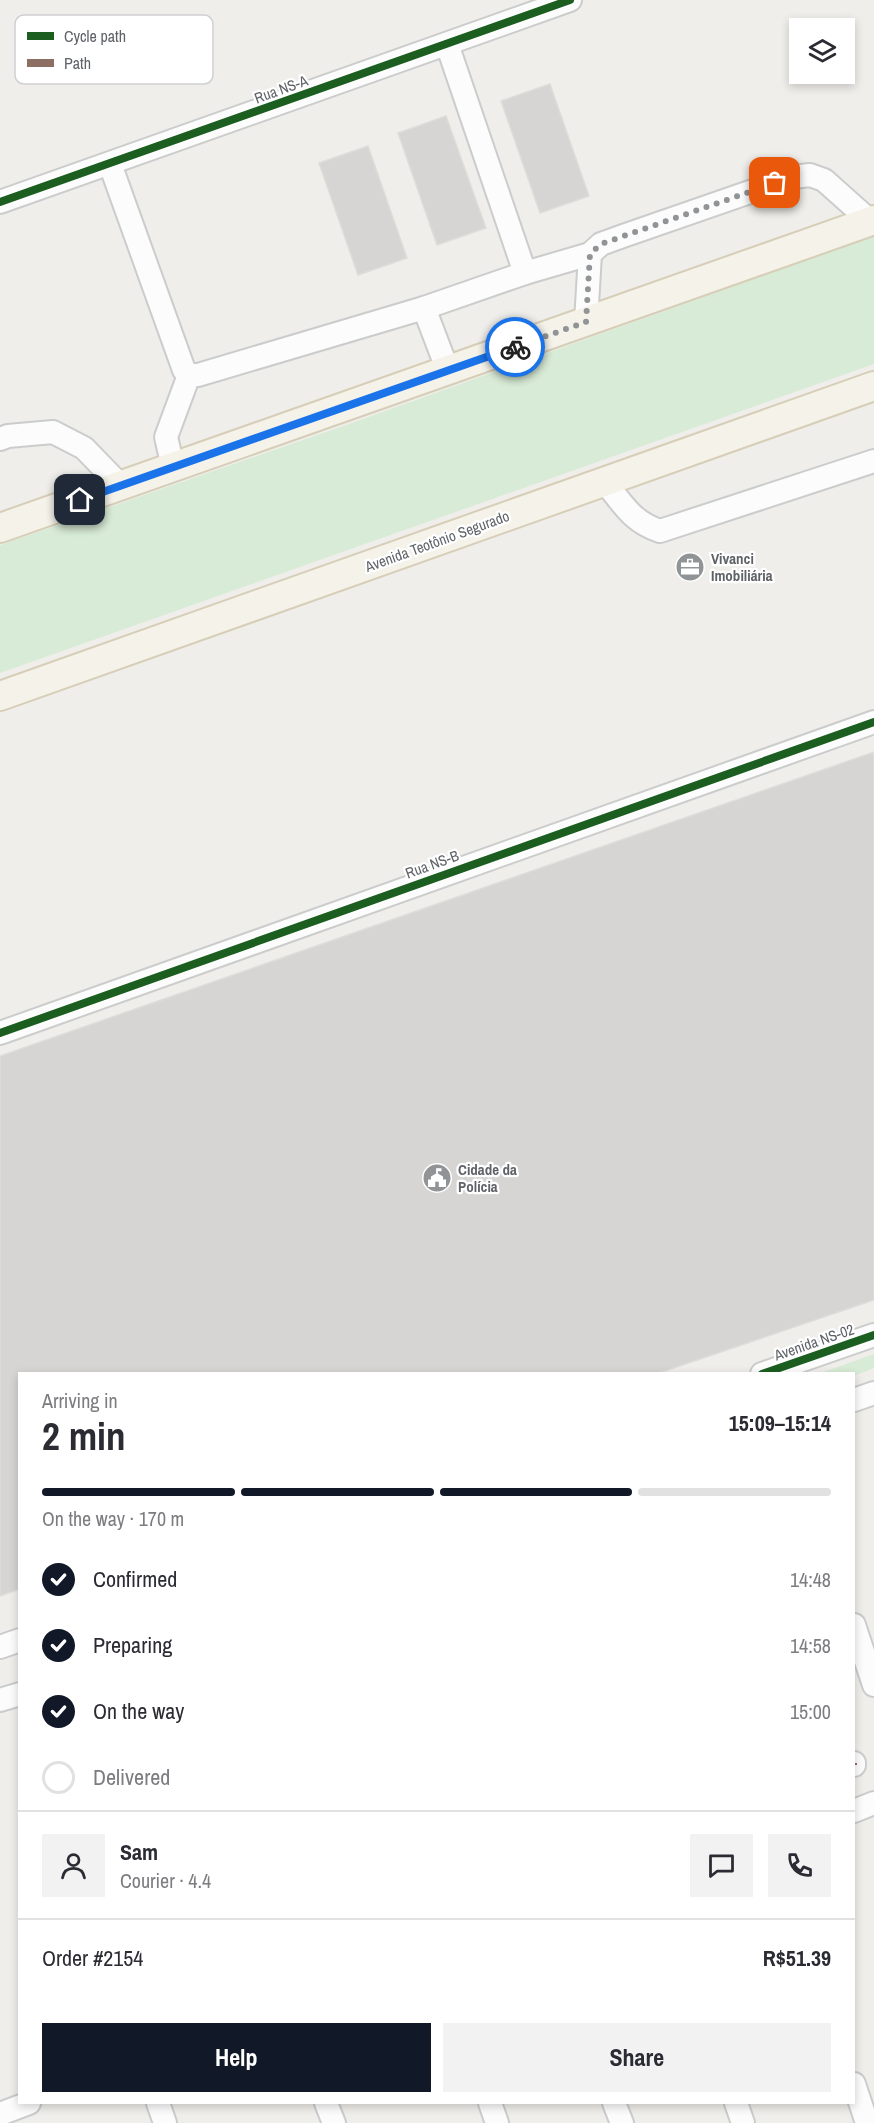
<!DOCTYPE html>
<meta charset="utf-8">
<style>
:root{--surface:#fff;--page:#f2f2f3;--text:#2b2b33;--muted:#7c7c81;--line:#e1e1e2;--accent:#111827}
body{margin:0;font-family:"Archivo Narrow",sans-serif;background:var(--page);color:var(--text);height:100vh;display:flex;flex-direction:column;font-size:22px;white-space:nowrap}
*{box-sizing:border-box;margin:0}
p{font-size:20px;color:var(--muted)}
.icon{flex:none;width:33px;height:33px;fill:none;stroke:currentColor;stroke-width:2;stroke-linecap:round;stroke-linejoin:round}
.map{position:relative;flex:1;overflow:hidden}
.details{position:absolute;left:18px;top:1372px;width:837px;height:732px;display:flex;flex-direction:column;background:var(--surface);border-radius:0px;box-shadow:0 3px 9px #0003}
.details>*{flex:none}
.fabs{position:absolute;left:789px;top:18px;display:grid;gap:12px}
.fabs a{display:grid;place-items:center;width:66px;height:66px;border-radius:0px;background:var(--surface);box-shadow:0 3px 9px #0003;font-size:30px}
.pin{position:absolute;display:grid;place-items:center;width:51px;height:51px;color:#fff;margin:-26px;border-radius:12px;box-shadow:0 3px 9px #0006}
.courier{position:absolute;display:grid;place-items:center;width:60px;height:60px;margin:-30px;border:4px solid #1a73e8;border-radius:50%;background:#fff;color:#222;box-shadow:0 2px 8px #0007}
.headline em{font-style:normal;font-weight:700}
.headline div{display:flex;flex-direction:column-reverse}
.headline{display:flex;align-items:center;justify-content:space-between;height:102px;padding:0 24px}
h1{font-size:39px;font-weight:700;line-height:45px}
.bar{display:grid;grid-template-columns:repeat(4,1fr);gap:9px 6px;align-content:center;height:72px;padding:0 24px}
.bar i{height:8px;border-radius:4px;background:var(--line)}
.bar .active{background:var(--accent)}
.bar p{grid-column:span 4}
.line{display:flex;align-items:center;gap:15px;padding:0 24px;border-top:2px solid var(--line)}
.line div{flex:1}
.round{display:grid;place-items:center;flex:none;width:63px;height:63px;border-radius:0px;background:var(--page)}
ol{padding:0 24px;list-style:none}
li{display:flex;align-items:center;gap:18px;height:66px}
li p{margin-inline-start:auto}
li .icon{padding:6px;border-radius:50%;background:var(--accent);color:#fff;stroke-width:4}
li:last-child{color:var(--muted)}
li i{width:33px;height:33px;border:3px solid var(--line);border-radius:50%}
.action{display:flex;gap:12px;margin-top:auto;padding:12px 24px}
.action a{flex:1;height:69px;border-radius:0px;background:var(--accent);color:#fff;font-size:24px;font-weight:700;line-height:69px;text-align:center}
.action a+a{background:var(--page);color:var(--text)}
.map>svg:first-child{display:block}
.green{fill:#d8ebd6}
.building{fill:#d6d5d3;stroke:#deddd9;stroke-width:1.5}
.lines{fill:none;stroke-linecap:round;stroke-linejoin:round}
.minor-casing{stroke:#cbcccc;stroke-width:26}
.major-casing{stroke:#d7ceb8;stroke-width:32}
.minor{stroke:#fdfcfc;stroke-width:22}
.major{stroke:#f4f2e9;stroke-width:28}
.quiet{stroke:#8d6e63;stroke-width:6;stroke-dasharray:12 6;stroke-linecap:butt}
.cycleway-casing{stroke:#fff;stroke-width:11}
.cycleway{stroke:#1b5e20;stroke-width:8}
.done{stroke:#919496;stroke-width:6;stroke-dasharray:0 10.8}
.route{stroke:#1a73e8;stroke-width:8}
.labels{text-anchor:middle;dominant-baseline:central;stroke-width:4.5;stroke-linejoin:round;paint-order:stroke}
.street-label{font-size:15px;fill:#5f6368;stroke:#fff}
.poi-label{font-size:15px;font-weight:bold;fill:#5f6368;stroke:#fff;text-anchor:start}
.key{fill:#fff;stroke:#cfd0d2;stroke-width:1.5}
.key-label{font-size:16px;fill:#5f6368}
</style>
<div class="map">
<svg width="874" height="2123" viewBox="0 0 874 2123">
<rect width="100%" height="100%" fill="#efeeea"/>
<g class="green">
<polygon points="874,236 874,364 0,673 0,545 349,424"/>
<polygon points="874,1354 874,1368 854,1376 854,1374 818,1374"/>
</g>
<g class="building">
<polygon points="550,84 589,196 540,213 501,101"/>
<polygon points="446,116 486,228 437,245 398,133"/>
<polygon points="368,146 407,258 358,275 319,163"/>
<polygon points="874,752 874,1300 656,1374 20,1374 20,1589 0,1596 0,1056"/>
</g>
<g class="lines">
<g class="minor-casing">
<g id="minor">
<polyline points="110,164 184,370 189,375 198,375 424,308 525,273 447,44"/>
<polyline points="0,202 570,0"/>
<polyline points="525,273 590,254"/>
<polyline points="424,308 448,371"/>
<polyline points="586,322 590,254 601,244 623,236 793,177 810,175 824,180 870,221"/>
<polyline points="0,439 8,436 53,432 84,448 120,485"/>
<polyline points="173,467 166,437 189,375"/>
<path d="M605,482C623,504 632,522 660,531L874,461"/>
<polyline points="0,1033 874,722"/>
<polyline points="762,1374 874,1335"/>
<polyline points="854,1400 874,1393"/>
<polyline points="854,1625 874,1685"/>
<polyline points="0,1647 20,1640"/>
<polyline points="0,1700 20,1694"/>
<polyline points="854,1763 854,1765"/>
<polyline points="854,1811 874,1803"/>
<polyline points="854,2084 867,2123"/>
<polyline points="158,2103 165,2123"/>
<polyline points="326,2103 334,2123"/>
<polyline points="490,2103 497,2123"/>
<polyline points="614,2103 622,2123"/>
<polyline points="736,2103 743,2123"/>
<polyline points="0,2114 29,2103"/>
</g>
</g>
<g class="major-casing">
<g id="major">
<polyline points="0,528 874,220"/>
<polyline points="0,696 874,386"/>
</g>
</g>
<use href="#minor" class="minor"/>
<use href="#major" class="major"/>
<polyline class="quiet" points="854,1763 854,1765"/>
<g class="cycleway-casing">
<g id="cycleway">
<polyline points="0,202 570,0"/>
<polyline points="0,1033 874,722"/>
<polyline points="762,1374 874,1335"/>
</g>
</g>
<use href="#cycleway" class="cycleway"/>
</g>
<g class="lines">
<polyline class="done" points="515,347 586,322 590,254 601,244 775,183"/>
<polyline class="route" points="80,500 515,347"/>
</g>
<defs>
<g id="office-disc" transform="scale(1.5)"><circle r="9.5" fill="#919496" stroke="#fff"/><path d="M-6-3h4V-5.5h4V-3h4V5H-6ZM-1-4.5V-3h2v-1.5ZM-6 0V1H6V0Z" fill="#fff"/></g>
<g id="civic-disc" transform="scale(1.5)"><circle r="9.5" fill="#919496" stroke="#fff"/><path d="M-.6-6.5H3V-4.5H.6V-3L4-1V1h2V6H-6V1h2V-1L-.6-3ZM-1.2 2.5V6h2.4V2.5Z" fill="#fff"/></g>
</defs>
<g fill-rule="evenodd">
<use href="#office-disc" x="690" y="567"/>
<use href="#civic-disc" x="437" y="1178"/>
</g>
<g class="labels">
<g class="street-label">
<text transform="translate(281 89) rotate(-20)">Rua NS-A</text>
<text transform="translate(437 541) rotate(-20)">Avenida Teotônio Segurado</text>
<text transform="translate(432 864) rotate(-20)">Rua NS-B</text>
<text transform="translate(814 1342) rotate(-19)">Avenida NS-02</text>
</g>
<g class="poi-label">
<text x="711" y="558">Vivanci<tspan x="711" dy="17">Imobiliária</tspan></text>
<text x="458" y="1169">Cidade da<tspan x="458" dy="17">Polícia</tspan></text>
</g>
</g>
<rect x="15" y="15" width="198" height="69" rx="9" class="key"/>
<rect x="27" y="32" width="27" height="8" fill="#1b5e20"/>
<rect x="27" y="59" width="27" height="8" fill="#8d6e63"/>
<g class="key-label">
<text x="64" y="42">Cycle path</text>
<text x="64" y="69">Path</text>
</g>
</svg>
<div class="fabs">
<a><svg class="icon" aria-label="layers" viewBox="0 0 24 24"><path d="M12 4l9 5-9 5-9-5zM3 14l9 5 9-5"/></svg></a>
</div>
<div class="pin" style="left:775px;top:183px;background:#ea580c"><svg class="icon" aria-label="bag" viewBox="0 0 24 24"><path d="M5 8h14l-1 12H6zM9 8a3 3 0 0 1 6 0"/></svg></div>
<div class="pin" style="left:80px;top:500px;background:#1f2937"><svg class="icon" aria-label="home" viewBox="0 0 24 24"><path d="M3 11l9-7 9 7M6 9v11h12V9"/></svg></div>
<div class="courier" style="left:515px;top:347px"><svg class="icon" aria-label="bike" viewBox="0 0 24 24"><circle cx="6" cy="16" r="4"/><circle cx="18" cy="16" r="4"/><path d="M6 16l4-8h5l3 8M10 8l3 8H6M13 5h3"/></svg></div>
<section class="details">
<div class="headline"><div><h1>2 min</h1><p>Arriving in</p></div><em>15:09–15:14</em></div>
<div class="bar"><i class="active"></i><i class="active"></i><i class="active"></i><i></i><p>On the way · 170 m</p></div>
<ol>
<li><svg class="icon" aria-label="check" viewBox="0 0 24 24"><path d="M5 12l5 5 9-10"/></svg>Confirmed<p>14:48</p></li>
<li><svg class="icon" aria-label="check" viewBox="0 0 24 24"><path d="M5 12l5 5 9-10"/></svg>Preparing<p>14:58</p></li>
<li><svg class="icon" aria-label="check" viewBox="0 0 24 24"><path d="M5 12l5 5 9-10"/></svg>On the way<p>15:00</p></li>
<li><i></i>Delivered</li>
</ol>
<div class="line" style="height:108px"><a class="round"><svg class="icon" aria-label="person" viewBox="0 0 24 24"><circle cx="12" cy="8" r="4"/><path d="M4 21q1-7 8-7t8 7"/></svg></a><div><b>Sam</b><p>Courier · 4.4</p></div><a class="round"><svg class="icon" aria-label="chat" viewBox="0 0 24 24"><path d="M4 5h16v11H9l-5 4z"/></svg></a><a class="round"><svg class="icon" aria-label="phone" viewBox="0 0 24 24"><path d="M5 4h4l2 5-3 2q2 4 5 5l2-3 5 2v4C11 20 4 13 5 4z"/></svg></a></div>
<div class="line" style="height:78px"><div>Order #2154</div><b>R$51.39</b></div>
<div class="action"><a>Help</a><a>Share</a></div>
</section>
</div>
